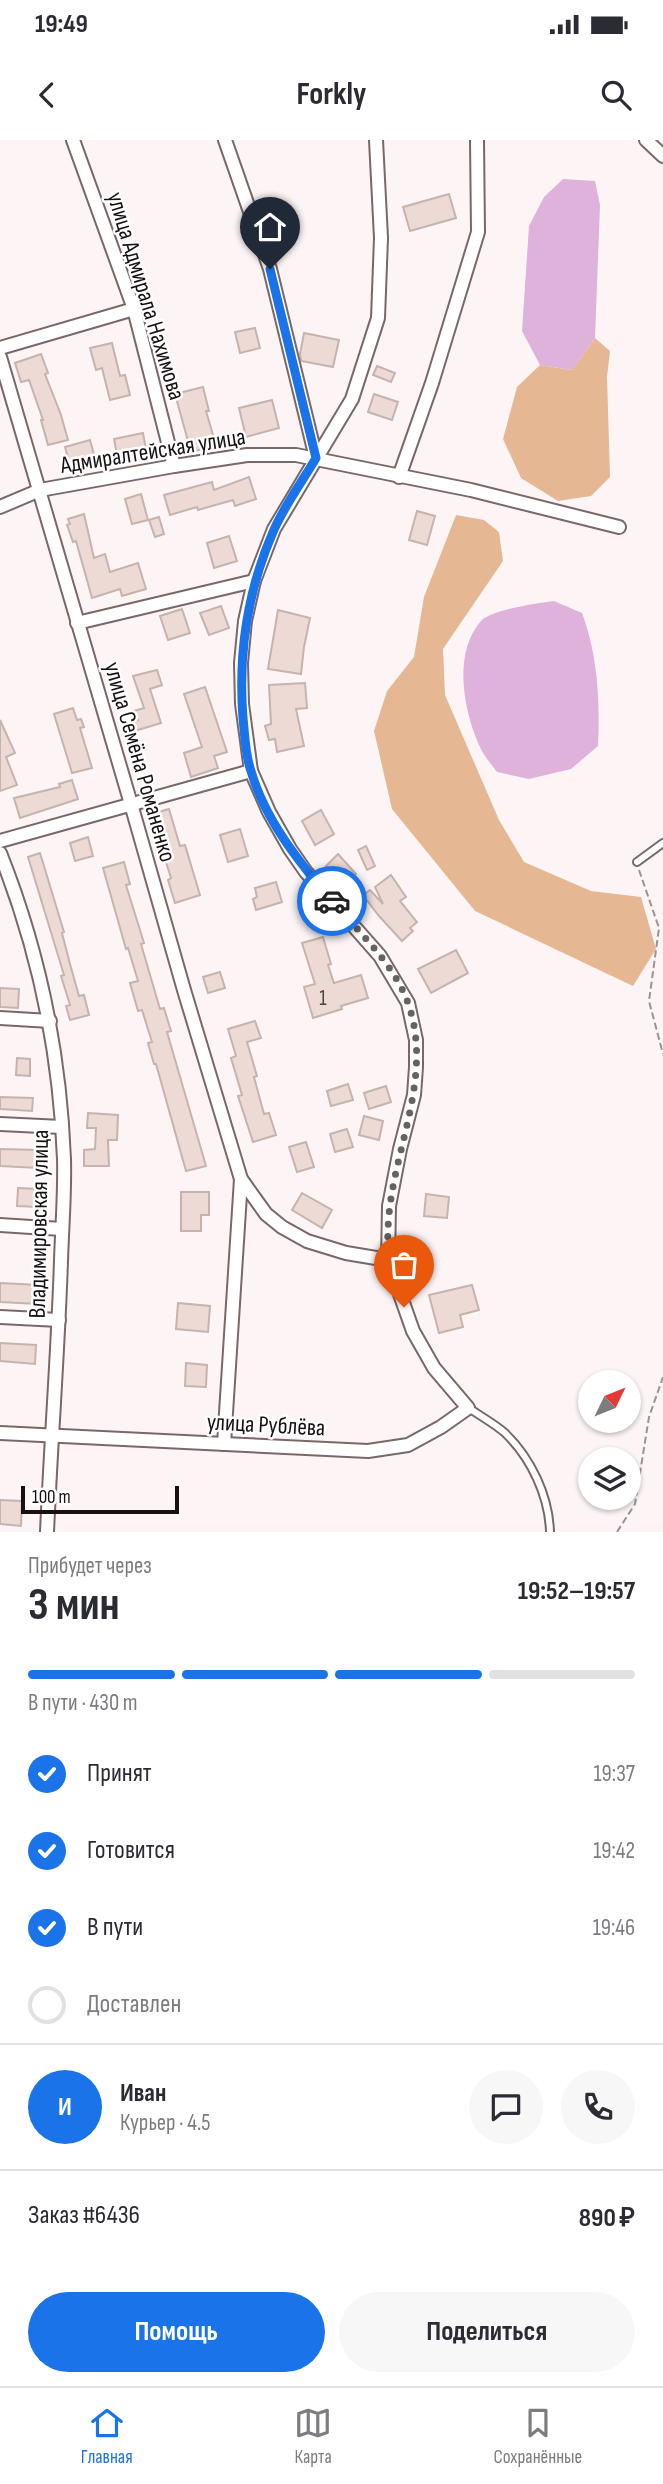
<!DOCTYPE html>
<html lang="ru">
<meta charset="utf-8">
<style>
:root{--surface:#fff;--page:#f7f7f7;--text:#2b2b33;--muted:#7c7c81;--line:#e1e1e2;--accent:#1a73e8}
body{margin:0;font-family:"Sofia Sans Condensed",sans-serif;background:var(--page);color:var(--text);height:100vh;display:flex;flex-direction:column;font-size:26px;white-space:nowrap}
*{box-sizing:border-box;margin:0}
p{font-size:23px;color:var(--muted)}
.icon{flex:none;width:38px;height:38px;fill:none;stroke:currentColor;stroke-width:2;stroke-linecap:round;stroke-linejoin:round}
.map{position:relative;height:1392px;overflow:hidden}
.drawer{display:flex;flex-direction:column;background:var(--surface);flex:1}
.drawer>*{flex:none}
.needle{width:46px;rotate:47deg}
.controls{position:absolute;left:578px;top:1230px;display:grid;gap:14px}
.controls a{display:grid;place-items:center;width:63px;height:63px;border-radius:50%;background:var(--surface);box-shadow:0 2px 5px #0004;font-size:35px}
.scale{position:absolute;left:21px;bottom:18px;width:158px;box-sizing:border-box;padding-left:7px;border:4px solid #181112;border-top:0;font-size:19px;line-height:24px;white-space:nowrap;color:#181112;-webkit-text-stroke:5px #fff;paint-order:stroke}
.pin{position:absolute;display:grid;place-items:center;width:60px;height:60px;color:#fff;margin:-72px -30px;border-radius:50% 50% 50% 0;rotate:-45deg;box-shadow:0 0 7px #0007}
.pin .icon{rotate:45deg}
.courier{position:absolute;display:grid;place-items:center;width:70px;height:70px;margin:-35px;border:5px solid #1a73e8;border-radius:50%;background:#fff;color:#222;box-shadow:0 2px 9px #0007}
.head em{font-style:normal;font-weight:700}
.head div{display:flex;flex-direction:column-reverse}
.head{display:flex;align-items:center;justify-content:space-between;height:119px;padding:0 28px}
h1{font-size:46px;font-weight:700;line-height:52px}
.bar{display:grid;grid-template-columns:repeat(4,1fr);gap:10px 7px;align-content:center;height:84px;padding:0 28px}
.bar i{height:9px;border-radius:5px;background:var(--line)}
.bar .active{background:var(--accent)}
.bar p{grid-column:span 4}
.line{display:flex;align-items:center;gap:18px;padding:0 28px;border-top:2px solid var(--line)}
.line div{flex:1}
.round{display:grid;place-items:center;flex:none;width:74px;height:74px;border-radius:37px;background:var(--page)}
ol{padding:0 28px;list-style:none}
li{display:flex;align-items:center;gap:21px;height:77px}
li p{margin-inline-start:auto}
li .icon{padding:7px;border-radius:50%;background:var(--accent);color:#fff;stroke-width:4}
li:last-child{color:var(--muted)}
li i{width:38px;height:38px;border:4px solid var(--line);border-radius:50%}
.action{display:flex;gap:14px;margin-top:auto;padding:14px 28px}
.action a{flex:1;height:80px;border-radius:42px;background:var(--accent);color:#fff;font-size:28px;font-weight:700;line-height:80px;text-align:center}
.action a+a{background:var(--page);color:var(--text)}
.status{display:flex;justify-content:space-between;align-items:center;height:49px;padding:0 35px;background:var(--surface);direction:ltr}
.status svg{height:19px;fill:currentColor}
header{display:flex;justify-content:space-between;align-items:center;height:91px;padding:0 28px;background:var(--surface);font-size:32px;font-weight:700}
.menu{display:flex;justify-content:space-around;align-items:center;height:98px;border-top:2px solid var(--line);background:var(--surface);font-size:19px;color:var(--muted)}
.menu a{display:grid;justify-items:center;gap:4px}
.menu .active{color:var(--accent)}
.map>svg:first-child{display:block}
.forest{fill:#e5b792}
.water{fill:#deb2da}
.building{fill:#eddad4;stroke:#c6b3ae;stroke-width:2}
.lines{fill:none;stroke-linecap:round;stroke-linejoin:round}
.service-casing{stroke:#7a6768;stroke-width:10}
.minor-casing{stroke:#7a6768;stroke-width:16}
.path{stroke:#9a9393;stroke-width:2;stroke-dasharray:7 3.5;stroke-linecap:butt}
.service{stroke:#fff;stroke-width:6}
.minor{stroke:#fff;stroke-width:12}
.done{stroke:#686161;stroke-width:7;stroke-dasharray:0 12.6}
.route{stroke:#1a73e8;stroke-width:9}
.labels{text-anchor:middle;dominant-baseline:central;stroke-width:5;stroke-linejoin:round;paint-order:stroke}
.number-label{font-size:21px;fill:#4d4342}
.street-label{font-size:24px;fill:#181112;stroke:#fff}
</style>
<div class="status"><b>19:49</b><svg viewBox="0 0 49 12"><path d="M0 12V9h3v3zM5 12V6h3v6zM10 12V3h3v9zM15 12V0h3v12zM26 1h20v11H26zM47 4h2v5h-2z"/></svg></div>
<header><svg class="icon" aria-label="back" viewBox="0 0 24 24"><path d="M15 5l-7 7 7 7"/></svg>Forkly<svg class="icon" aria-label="search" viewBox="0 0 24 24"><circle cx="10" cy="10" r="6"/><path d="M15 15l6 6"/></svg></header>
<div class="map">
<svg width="663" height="1392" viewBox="0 0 663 1392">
<rect width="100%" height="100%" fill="#fdf5f5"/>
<g class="forest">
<polygon points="595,198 610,211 607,237 610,337 591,356 558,361 521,338 503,299 517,247 540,225 572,230"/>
<polygon points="456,375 484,380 499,392 503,421 443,509 445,555 499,680 524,722 591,751 641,757 656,809 633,846 475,771 392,669 374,591 387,551 414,517 424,457"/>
</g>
<g class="water">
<polygon points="563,39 595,41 600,65 595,198 572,230 540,225 522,191 529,86 544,57"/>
<path d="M554,461L582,473C598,515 600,561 598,606L571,629L529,639L497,632C491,624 483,615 479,605C463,569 453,513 481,481C491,470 538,463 554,461Z"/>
</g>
<g class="building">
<polygon points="449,54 456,78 410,91 403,67"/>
<polygon points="255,188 260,208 240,213 235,192"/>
<polygon points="304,193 339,200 333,227 301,221 300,214"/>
<polygon points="112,203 120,236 125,235 130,255 110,260 102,228 96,230 90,208"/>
<polygon points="41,214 48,233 45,234 61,275 68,300 48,305 41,280 43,280 29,240 21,242 15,223"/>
<polygon points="377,226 395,233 391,242 373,235"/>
<polygon points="203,247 209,271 206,271 216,305 191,312 175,254"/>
<polygon points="374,254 398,262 392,280 368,272"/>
<polygon points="272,260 279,288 246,297 239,268"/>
<polygon points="143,293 147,315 118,320 114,299"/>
<polygon points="90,300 96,322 70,326 65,307"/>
<polygon points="249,337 256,359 235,366 233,360 198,370 197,367 170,375 164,355 212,342 214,350"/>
<polygon points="141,354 148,380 132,384 125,359"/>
<polygon points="417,371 435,376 427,405 409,400"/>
<polygon points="84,374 94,418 105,414 110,432 138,423 146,449 122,456 120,449 92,458 76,401 73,402 67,385 70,384 68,379"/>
<polygon points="159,377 164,394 155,397 149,380"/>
<polygon points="229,396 237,421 214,428 207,403"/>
<polygon points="221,466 229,488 209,495 200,473"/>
<polygon points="182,469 190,493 168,500 160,476"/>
<polygon points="278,470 310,478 304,507 301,534 268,529"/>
<polygon points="157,530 162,545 150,549 161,583 128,593 126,584 138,580 134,571 144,568 133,536"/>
<polygon points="305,543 307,568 296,569 304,606 277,612 275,599 269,600 265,586 271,584 269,545"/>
<polygon points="205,547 227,612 214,616 218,628 191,637 184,613 202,607 184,554"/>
<polygon points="73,568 77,580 81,579 84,587 80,588 92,628 72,633 54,574"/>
<polygon points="0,580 15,613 6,617 17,645 0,651"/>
<polygon points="72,640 78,659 20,678 14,658 60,647 59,644"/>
<polygon points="169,669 180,706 185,705 200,755 175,763 168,740 171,738 151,674"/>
<polygon points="321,670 334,694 315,705 302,681"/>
<polygon points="240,689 248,716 228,722 220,695"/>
<polygon points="88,697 93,716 75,721 70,703"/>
<polygon points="366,706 375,726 367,730 358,710"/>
<polygon points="40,713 64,792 62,793 70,824 79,856 84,855 89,875 70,880 66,866 70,865 61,836 64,835 28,717"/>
<polygon points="338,714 356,734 344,745 326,726"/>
<polygon points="124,722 130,744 126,745 144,803 141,804 160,869 164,868 171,891 167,892 206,1026 186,1031 156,924 154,924 148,903 152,902 142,870 138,871 130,843 138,841 128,808 126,809 103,728"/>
<polygon points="391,735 406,757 400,761 417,782 410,788 413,791 402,801 379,776 363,755 370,750 383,764 375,747"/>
<polygon points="276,742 282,762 256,770 253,759 257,757 255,748"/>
<polygon points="323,797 331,824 328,825 334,843 361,835 368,858 341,866 342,869 313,878 304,847 315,844 302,803"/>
<polygon points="456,810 468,833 431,853 418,829"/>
<polygon points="220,832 225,848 208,853 203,837"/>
<polygon points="0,848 19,849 18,868 0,867"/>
<polygon points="255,881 261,898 247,902 257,936 254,937 264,974 269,973 276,995 253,1002 238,956 242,955 231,918 236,916 228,889"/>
<polygon points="17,918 30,919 30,936 16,935"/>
<polygon points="348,944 353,960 331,966 327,951"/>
<polygon points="386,946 391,962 369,969 364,953"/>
<polygon points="0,957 33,958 32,971 0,969"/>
<polygon points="88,973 118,975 117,1000 108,1000 109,1026 84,1026 84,1010 95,1009 96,988 87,988"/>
<polygon points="364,976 383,981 379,1000 359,995"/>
<polygon points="347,989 353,1007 335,1012 330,994"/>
<polygon points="306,1002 314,1027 297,1032 289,1007"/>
<polygon points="0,1009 39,1010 38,1028 0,1026"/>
<polygon points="18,1048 39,1049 38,1067 17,1066"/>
<polygon points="181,1052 209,1052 209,1075 201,1075 201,1091 181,1091"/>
<polygon points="302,1053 332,1070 322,1088 292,1070"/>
<polygon points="426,1054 449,1057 447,1078 424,1076"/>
<polygon points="0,1143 39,1145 38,1164 0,1162"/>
<polygon points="472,1145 479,1170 460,1175 463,1187 439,1193 429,1155"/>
<polygon points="178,1163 210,1166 208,1192 176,1189"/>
<polygon points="0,1203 36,1205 35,1224 0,1221"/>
<polygon points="186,1223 207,1225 206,1247 185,1246"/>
<polygon points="0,1360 22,1361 21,1386 0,1384"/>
</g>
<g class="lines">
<g class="service-casing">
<g id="service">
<polyline points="637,722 663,703"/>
<path d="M469,1268C480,1276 495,1284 505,1293C531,1318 549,1356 550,1392"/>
</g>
</g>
<g class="minor-casing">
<g id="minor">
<polyline points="73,0 134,169 174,326"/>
<polyline points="225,0 270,129 316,318"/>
<polyline points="646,0 663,16"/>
<polyline points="0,208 134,169"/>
<polyline points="0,217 131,664 184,850 241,1039 266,1074 282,1087 307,1101 346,1113 388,1120"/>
<polyline points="399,337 432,243 478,92 477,0"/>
<polyline points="0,367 40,350 174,326 247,315 296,315 471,350 619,387"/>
<polyline points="77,483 254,441"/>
<polyline points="0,701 251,631"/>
<path d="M0,713C39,811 60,914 64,1019C65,1053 62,1087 61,1121C58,1211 51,1301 47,1392"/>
<polyline points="0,878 50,881"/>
<polyline points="0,984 62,987"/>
<polyline points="0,1085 62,1089"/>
<polyline points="0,1177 59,1180"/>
<polyline points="0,1293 368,1311 408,1305 441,1287 468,1268 434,1228 413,1191 388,1120 389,1066 400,1009 414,955 416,927 416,900 408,863 380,816 306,732 290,709 269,672 251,631 242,564 241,523 245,481 254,441 274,389 352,259 378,178 381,98 376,0"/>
<polyline points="224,1304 241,1039"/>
</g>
</g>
<g class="path">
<polyline points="639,730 659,788 649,861 663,914"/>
<polyline points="617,1392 635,1364 649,1277 663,1237"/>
</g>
<use href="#service" class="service"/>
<use href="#minor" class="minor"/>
</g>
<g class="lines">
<path class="done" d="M332,761C359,792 394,824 408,863C435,939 390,1014 388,1090C388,1100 386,1112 388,1122C392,1137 399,1153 404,1167"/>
<path class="route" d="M270,129L316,318C302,342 284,366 273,392C247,452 238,513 243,578C245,596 245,614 251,631C265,680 299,722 332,761"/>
</g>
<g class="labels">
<g class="number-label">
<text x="323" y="858">1</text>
</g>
<g class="street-label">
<text transform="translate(146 156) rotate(73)">улица Адмирала Нахимова</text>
<text transform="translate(153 311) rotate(-9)">Адмиралтейская улица</text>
<text transform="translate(140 622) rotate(74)">улица Семёна Романенко</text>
<text transform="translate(39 1084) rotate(-89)">Владимировская улица</text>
<text transform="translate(266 1285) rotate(3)">улица Рублёва</text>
</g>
</g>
</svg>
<div class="controls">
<a><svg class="needle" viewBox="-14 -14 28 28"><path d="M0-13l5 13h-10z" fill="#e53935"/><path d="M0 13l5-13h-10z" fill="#7c7c81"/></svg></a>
<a><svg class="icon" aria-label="layers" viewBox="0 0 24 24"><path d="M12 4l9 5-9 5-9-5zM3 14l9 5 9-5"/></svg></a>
</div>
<div class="scale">100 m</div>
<div class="pin" style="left:404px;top:1167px;background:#ea580c"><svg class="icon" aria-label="bag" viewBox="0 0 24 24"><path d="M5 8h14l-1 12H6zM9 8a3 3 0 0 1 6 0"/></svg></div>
<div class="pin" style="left:270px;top:129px;background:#1f2937"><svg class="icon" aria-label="home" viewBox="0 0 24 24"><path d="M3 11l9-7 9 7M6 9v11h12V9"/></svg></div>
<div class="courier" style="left:332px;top:761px"><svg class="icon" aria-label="car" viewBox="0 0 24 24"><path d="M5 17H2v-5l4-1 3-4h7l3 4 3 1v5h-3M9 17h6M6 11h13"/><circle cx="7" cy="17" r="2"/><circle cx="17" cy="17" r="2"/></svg></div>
</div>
<section class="drawer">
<div class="head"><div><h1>3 мин</h1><p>Прибудет через</p></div><em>19:52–19:57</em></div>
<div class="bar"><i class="active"></i><i class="active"></i><i class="active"></i><i></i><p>В пути · 430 m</p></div>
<ol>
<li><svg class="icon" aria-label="check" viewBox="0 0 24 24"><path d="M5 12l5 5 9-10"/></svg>Принят<p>19:37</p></li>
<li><svg class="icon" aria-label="check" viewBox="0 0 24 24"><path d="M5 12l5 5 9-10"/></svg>Готовится<p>19:42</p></li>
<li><svg class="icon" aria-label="check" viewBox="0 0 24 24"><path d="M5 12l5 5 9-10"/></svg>В пути<p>19:46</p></li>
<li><i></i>Доставлен</li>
</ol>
<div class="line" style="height:126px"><b class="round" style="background:var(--accent);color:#fff">И</b><div><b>Иван</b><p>Курьер · 4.5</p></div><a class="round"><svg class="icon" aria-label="chat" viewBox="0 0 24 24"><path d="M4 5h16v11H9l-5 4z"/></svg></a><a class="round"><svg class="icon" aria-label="phone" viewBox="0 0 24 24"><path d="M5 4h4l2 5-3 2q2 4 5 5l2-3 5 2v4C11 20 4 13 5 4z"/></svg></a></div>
<div class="line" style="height:91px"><div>Заказ #6436</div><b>890 ₽</b></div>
<div class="action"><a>Помощь</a><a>Поделиться</a></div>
</section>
<nav class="menu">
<a class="active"><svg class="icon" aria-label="home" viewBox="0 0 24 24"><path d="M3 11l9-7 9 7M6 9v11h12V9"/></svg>Главная</a>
<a><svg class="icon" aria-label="map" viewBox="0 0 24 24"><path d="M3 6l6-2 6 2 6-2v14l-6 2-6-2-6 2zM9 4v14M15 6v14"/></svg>Карта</a>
<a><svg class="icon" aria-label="saved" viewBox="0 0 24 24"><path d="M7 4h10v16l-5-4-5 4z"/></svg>Сохранённые</a>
</nav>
